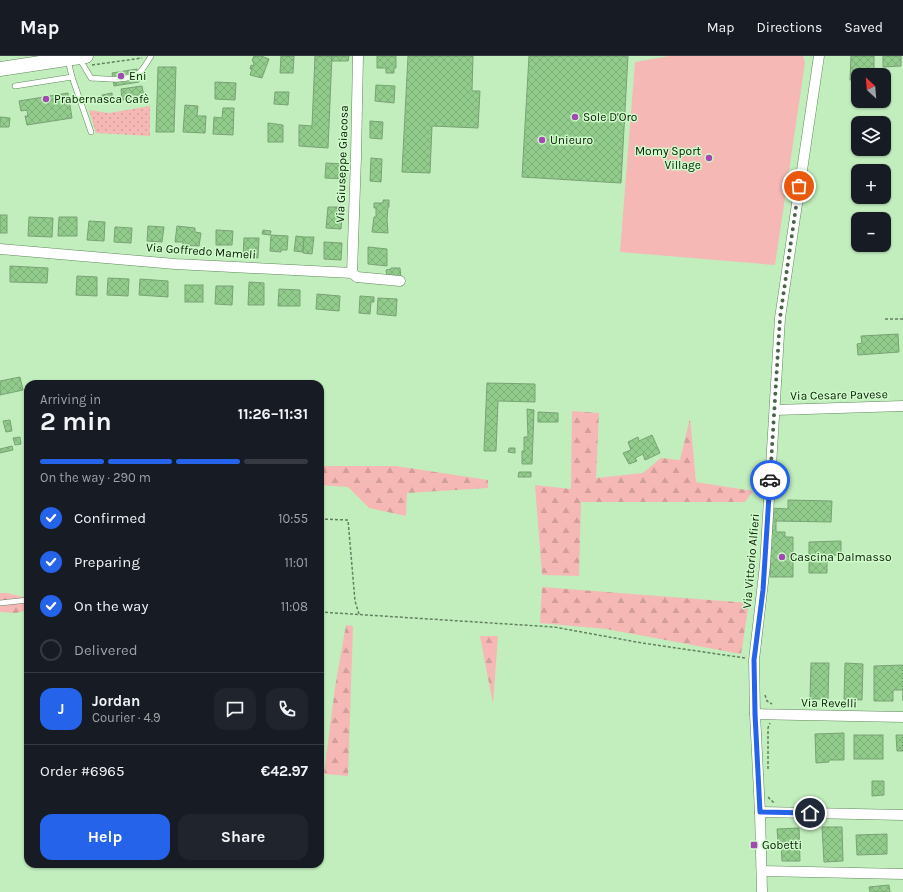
<!DOCTYPE html>
<meta charset="utf-8">
<style>
:root{--surface:#171b24;--page:#20242c;--text:#f1f3f6;--muted:#9ea1a6;--line:#363941;--accent:#2563eb}
body{margin:0;font-family:Karla,sans-serif;background:var(--page);color:var(--text);height:100vh;display:flex;flex-direction:column;font-size:15px;white-space:nowrap}
*{box-sizing:border-box;margin:0}
p{font-size:13px;color:var(--muted)}
.icon{flex:none;width:22px;height:22px;fill:none;stroke:currentColor;stroke-width:2;stroke-linecap:round;stroke-linejoin:round}
.map{position:relative;flex:1;overflow:hidden}
.details{position:absolute;left:24px;top:324px;width:300px;height:488px;display:flex;flex-direction:column;background:var(--surface);border-radius:12px;box-shadow:0 1px 3px #0004}
.details>*{flex:none}
.needle{width:26px;rotate:334deg}
.controls{position:absolute;left:851px;top:12px;display:grid;gap:8px}
.controls a{display:grid;place-items:center;width:40px;height:40px;border-radius:8px;background:var(--surface);box-shadow:0 1px 3px #0004;font-size:20px}
.pin{position:absolute;display:grid;place-items:center;width:34px;height:34px;color:#fff;margin:-17px;border:2px solid #fff;border-radius:50%;box-shadow:0 1px 4px #0007}
.courier{position:absolute;display:grid;place-items:center;width:40px;height:40px;margin:-20px;border:3px solid #2563eb;border-radius:50%;background:#fff;color:#222;box-shadow:0 1px 5px #0007}
.headline em{font-style:normal;font-weight:700}
.headline div{display:flex;flex-direction:column-reverse}
.headline{display:flex;align-items:center;justify-content:space-between;height:68px;padding:0 16px}
h1{font-size:26px;font-weight:700;line-height:30px}
.bar{display:grid;grid-template-columns:repeat(4,1fr);gap:6px 4px;align-content:center;height:48px;padding:0 16px}
.bar i{height:5px;border-radius:3px;background:var(--line)}
.bar .selected{background:var(--accent)}
.bar p{grid-column:span 4}
.line{display:flex;align-items:center;gap:10px;padding:0 16px;border-top:1px solid var(--line)}
.line div{flex:1}
.round{display:grid;place-items:center;flex:none;width:42px;height:42px;border-radius:12px;background:var(--page)}
ol{padding:0 16px;list-style:none}
li{display:flex;align-items:center;gap:12px;height:44px}
li p{margin-inline-start:auto}
li .icon{padding:4px;border-radius:50%;background:var(--accent);color:#fff;stroke-width:4}
li:last-child{color:var(--muted)}
li i{width:22px;height:22px;border:2px solid var(--line);border-radius:50%}
.primary-button{display:flex;gap:8px;margin-top:auto;padding:8px 16px}
.primary-button a{flex:1;height:46px;border-radius:12px;background:var(--accent);color:#fff;font-size:16px;font-weight:700;line-height:46px;text-align:center}
.primary-button a+a{background:var(--page);color:var(--text)}
header{display:flex;align-items:center;gap:24px;box-sizing:border-box;height:56px;padding:0 20px;background:var(--surface);border-bottom:1px solid var(--line)}
header strong{font-size:19px}
nav{display:flex;gap:22px;margin-inline-start:auto;font-size:14px}
.map>svg:first-child{display:block}
.grass{fill:url(#grass-dots)}
.forest{fill:url(#forest-firs)}
.garden{fill:#f6b8b5}
.building{fill:url(#building-cross-hatch);stroke:#79a274}
.lines{fill:none;stroke-linecap:round;stroke-linejoin:round}
.service-casing{stroke:#5f885b;stroke-width:6}
.minor-casing{stroke:#5f885b;stroke-width:11}
.secondary-casing{stroke:#5f885b;stroke-width:15}
.path{stroke:#62805f;stroke-width:1.5;stroke-dasharray:3 2;stroke-linecap:butt}
.service{stroke:#fff;stroke-width:5}
.minor{stroke:#fff;stroke-width:10}
.secondary{stroke:#fff;stroke-width:14}
.done{stroke:#4a6447;stroke-width:4;stroke-dasharray:0 7.2}
.route{stroke:#2563eb;stroke-width:5}
.poi-dot{fill:#a448b2;stroke:#cefbc9;stroke-width:1.5}
.labels{text-anchor:middle;dominant-baseline:central;stroke-width:3;stroke-linejoin:round;paint-order:stroke}
.poi-label{font-size:12px;fill:#091907;stroke:#cefbc9;text-anchor:start}
.street-label{font-size:12px;fill:#091907;stroke:#cefbc9}
</style>
<header>
<strong>Map</strong>
<nav><a>Map</a><a>Directions</a><a>Saved</a></nav>
</header>
<div class="map">
<svg width="903" height="836" viewBox="0 0 903 836">
<defs>
<pattern id="grass-dots" width="8" height="8" patternUnits="userSpaceOnUse"><rect width="8" height="8" fill="#f6b8b5"/><path d="M2 2h.1M6 6h.1" fill="none" stroke="#d29e9a" stroke-width="1.8" stroke-linecap="round"/></pattern>
<pattern id="forest-firs" width="22" height="20" patternUnits="userSpaceOnUse"><rect width="22" height="20" fill="#f6b8b5"/><path d="M5 1l3.5 6h-7zM16 11l3.5 6h-7z" fill="#d29e9a"/></pattern>
<pattern id="building-cross-hatch" width="8" height="8" patternUnits="userSpaceOnUse"><rect width="8" height="8" fill="#92cc8c"/><path d="M0 0l8 8M0 8l8-8" fill="none" stroke="#7daf77"/></pattern>
</defs>
<rect width="100%" height="100%" fill="#c2eebd"/>
<polygon class="grass" points="150,50 150,80 96,77 89,54 109,57"/>
<g class="forest">
<polygon points="572,355 599,357 596,422 643,417 661,402 680,404 690,362 696,426 753,435 745,446 581,446 579,520 542,519 535,429 571,433"/>
<polygon points="320,410 396,410 488,424 488,432 407,437 406,460 369,452 348,431 320,429"/>
<polygon points="542,531 749,547 741,598 606,573 540,567"/>
<polygon points="0,537 7,537 28,542 28,554 16,557 0,556"/>
<polygon points="346,569 353,570 348,720 324,718 335,631"/>
<polygon points="480,580 498,580 493,648"/>
</g>
<polygon class="garden" points="669,0 803,0 805,7 775,209 620,196 635,6"/>
<g class="building">
<polygon points="254,0 261,0 269,3 262,22 250,19 252,13 250,13 251,9 253,10 254,6 252,5"/>
<polygon points="281,0 294,0 293,17 280,17"/>
<polygon points="315,0 332,0 328,92 299,90 299,69 312,70"/>
<polygon points="332,0 349,0 348,5 332,5"/>
<polygon points="377,0 396,0 396,12 394,12 394,17 386,17 386,12 377,12"/>
<polygon points="408,0 473,0 472,35 480,35 478,72 432,70 430,117 402,116"/>
<polygon points="529,0 628,0 621,127 522,121"/>
<polygon points="851,0 874,0 874,19 858,19 858,24 850,24"/>
<polygon points="883,0 901,0 901,10 883,11"/>
<polygon points="158,11 176,11 174,76 156,76"/>
<polygon points="137,13 139,26 114,30 112,17"/>
<polygon points="215,26 236,27 235,44 215,43"/>
<polygon points="376,29 395,30 394,47 375,45"/>
<polygon points="142,30 144,41 122,44 121,33"/>
<polygon points="275,36 289,36 288,49 274,48"/>
<polygon points="68,37 72,62 27,69 25,60 28,60 27,54 21,55 19,45"/>
<polygon points="112,37 113,45 103,47 102,39"/>
<polygon points="185,49 198,50 197,60 206,60 205,77 183,76"/>
<polygon points="223,52 234,52 233,79 213,78 214,61 222,62"/>
<polygon points="0,61 10,62 9,71 0,71"/>
<polygon points="370,65 383,66 382,83 370,82"/>
<polygon points="268,67 283,69 283,86 268,86"/>
<polygon points="371,102 382,103 381,126 370,125"/>
<polygon points="326,107 346,108 346,123 325,122"/>
<polygon points="383,144 389,144 389,151 388,151 387,163 388,177 372,176 374,161 376,161 376,152 374,152 374,147 383,147"/>
<polygon points="328,151 343,151 341,173 326,172"/>
<rect x="0" y="159" width="7" height="18"/>
<polygon points="29,161 53,162 52,181 28,180"/>
<polygon points="59,161 77,161 77,180 58,180"/>
<polygon points="89,165 105,166 104,185 87,184"/>
<polygon points="148,170 164,171 162,186 147,185"/>
<polygon points="177,170 195,172 195,176 201,177 199,190 183,189 183,186 175,186"/>
<polygon points="115,171 132,172 131,187 114,186"/>
<polygon points="216,174 233,175 232,189 216,189"/>
<polygon points="263,174 271,175 270,179 262,178"/>
<polygon points="271,179 288,180 287,194 281,194 281,196 270,195"/>
<polygon points="296,180 304,181 303,196 294,195"/>
<polygon points="304,181 314,181 312,198 303,197"/>
<polygon points="244,182 259,182 258,202 243,200"/>
<polygon points="324,186 342,187 341,204 324,203"/>
<polygon points="368,191 387,193 387,210 368,208"/>
<polygon points="10,210 48,212 47,227 10,226"/>
<polygon points="391,212 400,212 401,222 387,220 386,214 391,213"/>
<polygon points="77,220 97,221 97,240 76,239"/>
<polygon points="108,222 129,223 128,240 107,239"/>
<polygon points="140,223 168,225 168,241 139,239"/>
<polygon points="249,226 264,227 264,249 248,249"/>
<rect x="185" y="229" width="18" height="17"/>
<polygon points="216,230 233,230 232,249 215,248"/>
<polygon points="279,233 300,234 300,250 278,250"/>
<polygon points="317,238 340,240 339,255 316,253"/>
<polygon points="360,240 374,241 374,246 371,246 370,258 359,257"/>
<polygon points="378,242 397,243 396,260 377,258"/>
<polygon points="898,278 899,296 858,299 857,288 862,287 861,280"/>
<polygon points="20,321 23,334 0,339 0,325"/>
<polygon points="487,327 535,328 535,346 498,345 496,395 484,395"/>
<polygon points="527,353 534,354 532,408 522,408 522,395 524,395 524,381 528,381"/>
<polygon points="538,356 558,357 558,366 538,366"/>
<polygon points="10,364 12,375 6,376 3,365"/>
<polygon points="652,379 660,397 645,404 643,398 635,402 637,405 629,408 623,397 631,394 628,386 638,381 639,385"/>
<polygon points="20,381 21,388 15,389 13,382"/>
<polygon points="12,390 13,394 0,397 0,393"/>
<polygon points="509,392 515,392 515,397 508,396"/>
<polygon points="519,416 531,416 531,421 518,421"/>
<polygon points="788,444 832,445 831,466 776,465 776,476 785,476 785,481 793,481 793,521 770,521 771,452 788,453"/>
<polygon points="841,485 841,499 827,499 827,517 809,517 809,486"/>
<polygon points="811,607 829,607 828,643 810,643"/>
<polygon points="845,607 863,608 862,644 844,643"/>
<polygon points="903,609 903,645 903,634 893,634 893,645 874,645 874,610"/>
<polygon points="844,677 844,704 829,704 829,706 816,707 815,678"/>
<rect x="854" y="679" width="29" height="24"/>
<polygon points="896,679 903,679 903,695 897,695"/>
<polygon points="872,725 884,725 884,739 872,740"/>
<polygon points="822,771 842,771 843,805 824,806"/>
<polygon points="799,772 800,805 782,805 781,785 778,785 777,773"/>
<polygon points="887,778 887,798 857,799 856,779"/>
<polygon points="889,829 890,836 870,836 869,831"/>
</g>
<g class="lines">
<g class="service-casing">
<g id="service">
<path d="M79,2L91,22C106,23 128,26 140,16C144,12 148,5 151,0"/>
<polyline points="72,21 91,76"/>
<polyline points="15,30 72,21 68,4"/>
<polyline points="0,547 28,544"/>
</g>
</g>
<g class="minor-casing">
<g id="minor">
<polyline points="0,193 175,208 352,217 357,221 400,225"/>
<polyline points="352,217 356,101 358,0"/>
<polyline points="775,354 903,350"/>
<polyline points="755,658 903,661"/>
<polyline points="760,756 903,759"/>
<polyline points="762,815 903,818"/>
<polyline points="762,836 760,756 755,658 754,604 765,509 780,262 819,0"/>
</g>
</g>
<g class="secondary-casing">
<polyline id="secondary" points="0,13 86,0"/>
</g>
<g class="path">
<polyline points="92,9 142,2"/>
<polyline points="885,263 903,263"/>
<polyline points="320,463 348,464 355,545 359,558"/>
<polyline points="320,556 554,571 642,587 745,602"/>
<polyline points="765,639 767,645 772,648"/>
<polyline points="768,713 768,672 770,667"/>
<polyline points="768,741 773,746 776,746"/>
</g>
<use href="#service" class="service"/>
<use href="#minor" class="minor"/>
<use href="#secondary" class="secondary"/>
</g>
<g class="lines">
<polyline class="done" points="770,424 780,262 799,130"/>
<polyline class="route" points="770,424 763,534 754,604 755,658 760,756 810,757"/>
</g>
<g class="poi-dot">
<circle cx="121" cy="20" r="4"/>
<circle cx="46" cy="43" r="4"/>
<circle cx="575" cy="61" r="4"/>
<circle cx="542" cy="84" r="4"/>
<circle cx="709" cy="102" r="4"/>
<circle cx="782" cy="501" r="4"/>
<rect x="750" y="785" width="8" height="8" rx="2"/>
</g>
<g class="labels">
<g class="poi-label">
<text x="129" y="20">Eni</text>
<text x="54" y="43">Prabernasca Cafè</text>
<text x="583" y="61">Sole D'Oro</text>
<text x="550" y="84">Unieuro</text>
<text x="701" y="95" text-anchor="end">Momy Sport<tspan x="701" dy="14">Village</tspan></text>
<text x="790" y="501">Cascina Dalmasso</text>
<text x="762" y="789">Gobetti</text>
</g>
<g class="street-label">
<text transform="translate(342 108) rotate(-88)">Via Giuseppe Giacosa</text>
<text transform="translate(201 195) rotate(4)">Via Goffredo Mameli</text>
<text transform="translate(839 339) rotate(-1)">Via Cesare Pavese</text>
<text transform="translate(751 505) rotate(-85)">Via Vittorio Alfieri</text>
<text transform="translate(829 647) rotate(1)">Via Revelli</text>
</g>
</g>
</svg>
<div class="controls">
<a><svg class="needle" viewBox="-14 -14 28 28"><path d="M0-13l5 13h-10z" fill="#e53935"/><path d="M0 13l5-13h-10z" fill="#9ea1a6"/></svg></a>
<a><svg class="icon" aria-label="layers" viewBox="0 0 24 24"><path d="M12 4l9 5-9 5-9-5zM3 14l9 5 9-5"/></svg></a>
<a>+</a>
<a>−</a>
</div>
<div class="pin" style="left:799px;top:130px;background:#ea580c"><svg class="icon" aria-label="bag" viewBox="0 0 24 24"><path d="M5 8h14l-1 12H6zM9 8a3 3 0 0 1 6 0"/></svg></div>
<div class="pin" style="left:810px;top:757px;background:#1f2937"><svg class="icon" aria-label="home" viewBox="0 0 24 24"><path d="M3 11l9-7 9 7M6 9v11h12V9"/></svg></div>
<div class="courier" style="left:770px;top:424px"><svg class="icon" aria-label="car" viewBox="0 0 24 24"><path d="M5 17H2v-5l4-1 3-4h7l3 4 3 1v5h-3M9 17h6M6 11h13"/><circle cx="7" cy="17" r="2"/><circle cx="17" cy="17" r="2"/></svg></div>
<section class="details">
<div class="headline"><div><h1>2 min</h1><p>Arriving in</p></div><em>11:26–11:31</em></div>
<div class="bar"><i class="selected"></i><i class="selected"></i><i class="selected"></i><i></i><p>On the way · 290 m</p></div>
<ol>
<li><svg class="icon" aria-label="check" viewBox="0 0 24 24"><path d="M5 12l5 5 9-10"/></svg>Confirmed<p>10:55</p></li>
<li><svg class="icon" aria-label="check" viewBox="0 0 24 24"><path d="M5 12l5 5 9-10"/></svg>Preparing<p>11:01</p></li>
<li><svg class="icon" aria-label="check" viewBox="0 0 24 24"><path d="M5 12l5 5 9-10"/></svg>On the way<p>11:08</p></li>
<li><i></i>Delivered</li>
</ol>
<div class="line" style="height:72px"><b class="round" style="background:var(--accent);color:#fff">J</b><div><b>Jordan</b><p>Courier · 4.9</p></div><a class="round"><svg class="icon" aria-label="chat" viewBox="0 0 24 24"><path d="M4 5h16v11H9l-5 4z"/></svg></a><a class="round"><svg class="icon" aria-label="phone" viewBox="0 0 24 24"><path d="M5 4h4l2 5-3 2q2 4 5 5l2-3 5 2v4C11 20 4 13 5 4z"/></svg></a></div>
<div class="line" style="height:52px"><div>Order #6965</div><b>€42.97</b></div>
<div class="primary-button"><a>Help</a><a>Share</a></div>
</section>
</div>
